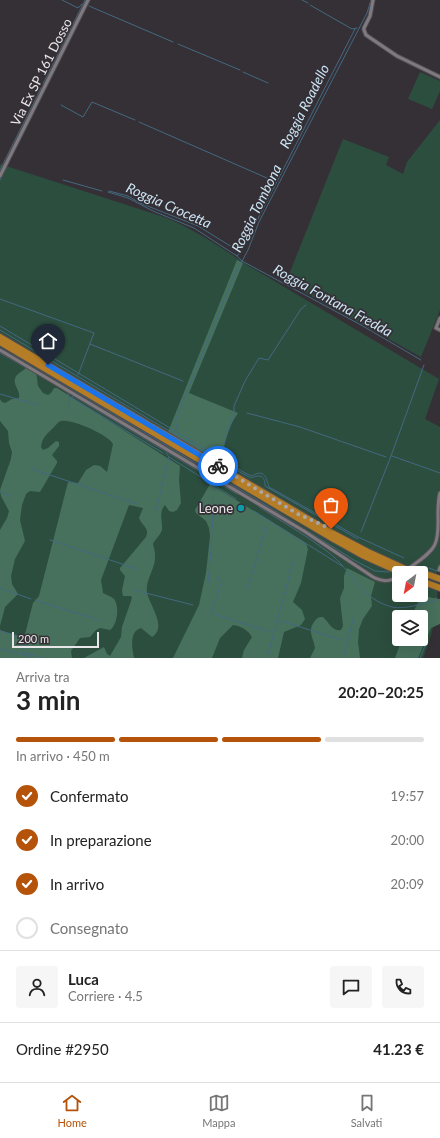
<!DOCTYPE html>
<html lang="it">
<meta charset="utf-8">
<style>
:root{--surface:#fff;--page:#f6f6f6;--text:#222;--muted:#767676;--line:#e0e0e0;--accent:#b45309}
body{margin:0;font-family:Lato,sans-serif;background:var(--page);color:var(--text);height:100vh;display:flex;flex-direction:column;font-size:15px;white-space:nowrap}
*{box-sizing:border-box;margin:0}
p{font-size:13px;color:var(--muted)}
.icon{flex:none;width:22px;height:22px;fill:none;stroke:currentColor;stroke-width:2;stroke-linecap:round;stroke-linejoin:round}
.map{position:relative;height:658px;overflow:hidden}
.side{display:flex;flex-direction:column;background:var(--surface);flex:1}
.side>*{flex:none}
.needle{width:26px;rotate:212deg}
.tools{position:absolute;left:392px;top:566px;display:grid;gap:8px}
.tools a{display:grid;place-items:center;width:36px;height:36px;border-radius:4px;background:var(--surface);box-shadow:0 4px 16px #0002;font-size:20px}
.scale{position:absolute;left:12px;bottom:10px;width:87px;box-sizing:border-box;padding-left:4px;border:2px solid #e9e6e9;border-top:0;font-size:11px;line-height:14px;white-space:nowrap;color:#e9e6e9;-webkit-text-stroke:3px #353036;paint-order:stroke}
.pin{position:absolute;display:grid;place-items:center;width:34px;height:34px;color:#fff;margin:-41px -17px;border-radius:50% 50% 50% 0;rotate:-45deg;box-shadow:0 0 4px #0007}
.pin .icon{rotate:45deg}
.courier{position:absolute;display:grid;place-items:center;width:40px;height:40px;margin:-20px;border:3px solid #1a73e8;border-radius:50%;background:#fff;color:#222;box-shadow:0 1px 5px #0007}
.overview em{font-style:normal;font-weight:700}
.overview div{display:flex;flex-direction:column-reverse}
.overview{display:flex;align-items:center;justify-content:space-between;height:68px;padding:0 16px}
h1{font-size:26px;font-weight:700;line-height:30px}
.bar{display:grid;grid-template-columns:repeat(4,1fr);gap:6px 4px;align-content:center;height:48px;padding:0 16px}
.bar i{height:5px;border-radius:3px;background:var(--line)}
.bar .active{background:var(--accent)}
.bar p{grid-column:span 4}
.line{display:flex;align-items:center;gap:10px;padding:0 16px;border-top:1px solid var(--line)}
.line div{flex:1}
.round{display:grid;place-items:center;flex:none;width:42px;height:42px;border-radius:4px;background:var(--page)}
ol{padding:0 16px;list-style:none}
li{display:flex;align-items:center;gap:12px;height:44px}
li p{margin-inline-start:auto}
li .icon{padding:4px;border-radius:50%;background:var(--accent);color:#fff;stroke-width:4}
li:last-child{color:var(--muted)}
li i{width:22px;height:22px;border:2px solid var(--line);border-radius:50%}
.tabs{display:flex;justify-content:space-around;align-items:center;height:56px;border-top:1px solid var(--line);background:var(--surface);font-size:11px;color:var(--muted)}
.tabs a{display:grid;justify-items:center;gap:2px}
.tabs .active{color:var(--accent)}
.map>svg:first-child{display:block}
.green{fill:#2c4e3e;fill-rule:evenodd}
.forest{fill:#47715c}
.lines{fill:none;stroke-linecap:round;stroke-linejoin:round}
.stream{stroke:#436981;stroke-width:1}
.street-casing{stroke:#524e52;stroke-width:5}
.highway-casing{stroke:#524e52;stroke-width:8}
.street{stroke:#7f7a80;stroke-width:3}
.highway{stroke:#b47d26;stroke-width:6}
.street-bridge-casing{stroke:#524e52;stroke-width:5;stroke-linecap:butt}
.street-bridge{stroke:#7f7a80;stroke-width:3}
.done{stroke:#aaa6aa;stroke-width:4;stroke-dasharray:0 7.2}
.route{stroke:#1a73e8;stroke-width:5}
.culture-dot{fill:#0f9aa8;stroke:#353036;stroke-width:1.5}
.labels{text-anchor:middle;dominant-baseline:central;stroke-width:3.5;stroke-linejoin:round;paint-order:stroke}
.street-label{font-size:13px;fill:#e9e6e9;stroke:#353036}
.poi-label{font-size:13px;fill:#e9e6e9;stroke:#353036;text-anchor:end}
.water-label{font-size:14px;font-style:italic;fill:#cce5f5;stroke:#353036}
</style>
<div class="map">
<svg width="440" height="658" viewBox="0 0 440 658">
<rect width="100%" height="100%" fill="#353036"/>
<g class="green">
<polygon points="420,72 440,81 440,91 432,109 408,99"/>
<polygon points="440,120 440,310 421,357 286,282 343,139 389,157 386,165 403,174 407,162"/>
<path d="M0,164L164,217C193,229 218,245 244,263L439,379L425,419L440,427V565L436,576C440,603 434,632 423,658H0ZM399,573H421V595H399ZM399,617H421V639H399Z"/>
</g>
<g class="forest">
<path d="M237,260L243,263L189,393L238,413C228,427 222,447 223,465L168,432Z"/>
<path d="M26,364L36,371L38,386L43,393L48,395L51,393L54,388H57L180,466L179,480L181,503L177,510L173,512L169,511L165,505C158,513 163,521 162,530C160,536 155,539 153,544C154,548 155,552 155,556C156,568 145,580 147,592C149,605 168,627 152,637L141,628C129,631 132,649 134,658H84L104,647L107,654L110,656L121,637L122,627L132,598L131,596H123L122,590L125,576L120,570V568L146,537C150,528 142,526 139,518L143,508L129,505L101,580L103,593C106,595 111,596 114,599C120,607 117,625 110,630L100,628L96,630L90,637L80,638L71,651L72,658H0V630L24,638L33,603L39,596L68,482L78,483L86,470L94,465L100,466L107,472L113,444C109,435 71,418 61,421C57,422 55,427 52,429C46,435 42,438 41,447L43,450L48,448L56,441L59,442V446L52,455L57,461V463L40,492L30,491L26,494L22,505L20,520L25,541L15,559L11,576L12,584L18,594L5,607L0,626V530L7,518L9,511L1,496L0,490L11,459L12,452L9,443L8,431L0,421V399L2,402L5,403L12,399H16L19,398C21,390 10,383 17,375C19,373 22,371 25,369Z"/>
<path d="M210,484L306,543L308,549L301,583L293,602L302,610L305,619L301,625L284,632L278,658H242L244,650L252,637C248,630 241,626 233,625L220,638L212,658H173L199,605L206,573L210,536L209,528L206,521L196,513L195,510Z"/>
<path d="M347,568L375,582L371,596L372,606L363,619L359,629L358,642L360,658H310L315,648C314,638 307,632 314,622C317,618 318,617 323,617C329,622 332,632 341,630L343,626L340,598L344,588V576Z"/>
<polygon points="421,596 440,599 440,624 431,628 418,658 395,658 402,639 421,639 421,617 411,617"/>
</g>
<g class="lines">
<g class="stream">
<polyline points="62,0 78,8 82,4"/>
<polyline points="302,0 308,3"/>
<polyline points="310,5 352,29 357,28"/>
<polyline points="89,6 173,42"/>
<polyline points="178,44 240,70"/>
<polyline points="243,72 268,83"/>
<polyline points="43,84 85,0"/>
<polyline points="61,105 83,117 92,102 135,120"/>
<polyline points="139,122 276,182"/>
<polyline points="18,144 90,0"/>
<polyline points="0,170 41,88"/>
<polyline points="0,180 16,147"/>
<polyline points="63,180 102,191"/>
<polyline points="109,191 128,196 140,203 198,226 240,252"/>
<polyline points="108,192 128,198 153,211 194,228 237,256 243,248 355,29"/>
<polyline points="237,256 242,261 361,325 421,360"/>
<polyline points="0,299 94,333 78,375"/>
<path d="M0,326L245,473L252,476C265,468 266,478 269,487L358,537L404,558"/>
<path d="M0,330L221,462L251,478C259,475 265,474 265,486L358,539"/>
<polyline points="90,344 183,381"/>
<polyline points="0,346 274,510 354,560 375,571 389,572"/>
<polyline points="0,353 35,373"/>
<polyline points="62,389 68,393 69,397 71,398 73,396 237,494"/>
<polyline points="0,394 38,405"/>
<polyline points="72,398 163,453"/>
<polyline points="247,413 300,427 386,457"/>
<polyline points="69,414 70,411 69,406 70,398"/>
<polyline points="178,431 175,421 233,278 248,250 259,222 293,156 367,13 371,0"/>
<polyline points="392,456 440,473"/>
<polyline points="169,457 236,499"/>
<polyline points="222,458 223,446 234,414 234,406 245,381 259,358 268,360 301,309 306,305"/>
<polyline points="32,469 137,504"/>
<polyline points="0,492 11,496"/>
<path d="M259,507C282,522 306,535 328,552C352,570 360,599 392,607C406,610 421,603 435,601L436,598"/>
<polyline points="156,511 169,457 166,453"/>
<polyline points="254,511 342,566"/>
<polyline points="361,532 391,456 424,365"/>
<polyline points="50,540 137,569"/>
<polyline points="429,568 440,572"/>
<polyline points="216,577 222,581 211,613 270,632"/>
<polyline points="208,583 211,551 214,487 213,485"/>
<polyline points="0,588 31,599"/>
<polyline points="134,590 193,605"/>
<polyline points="247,592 264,533 265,526"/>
<polyline points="35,600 98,620"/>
<polyline points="278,620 342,640"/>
<polyline points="0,631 26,638 23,652 42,658"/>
<polyline points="0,649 30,656 32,658"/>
<polyline points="267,658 294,558"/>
<polyline points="343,658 354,617"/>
<polyline points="420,658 425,646"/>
</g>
<g class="street-casing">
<g id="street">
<polyline points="373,0 370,16 364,28 364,30 366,35 397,56 440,77"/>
<polyline points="0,176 88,0"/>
<polyline points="440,318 436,328 440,330"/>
<path d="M0,350L304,531L373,577C383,582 390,582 399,576"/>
<path d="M412,566C436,549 439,545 438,516C438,508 438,500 440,493"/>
<polyline points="439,570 440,567"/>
</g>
</g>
<g class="highway-casing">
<g id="highway">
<polyline points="0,337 332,533 368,552 414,573"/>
<polyline points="0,342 335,540 362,555 402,573"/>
<polyline points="412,569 440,579"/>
<polyline points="421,581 440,588"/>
</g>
</g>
<use href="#street" class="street"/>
<use href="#highway" class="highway"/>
<g class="street-bridge-casing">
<polyline id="street-bridge" points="402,573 412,566"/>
</g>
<use href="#street-bridge" class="street-bridge"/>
</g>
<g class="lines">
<polyline class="done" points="218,466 298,514 331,529"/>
<polyline class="route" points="48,365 218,466"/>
</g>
<circle class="culture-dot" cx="241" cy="508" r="4"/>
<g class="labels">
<g class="street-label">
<text transform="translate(41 72) rotate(-63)">Via Ex SP 161 Dosso</text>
</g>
<g class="poi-label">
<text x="233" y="508">Leone</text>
</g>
<g class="water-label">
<text transform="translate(304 106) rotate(-63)">Roggia Roadello</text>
<text transform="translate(169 205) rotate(24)">Roggia Crocetta</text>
<text transform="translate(256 208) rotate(-64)">Roggia Tombona</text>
<text transform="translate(333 300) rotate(29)">Roggia Fontana Fredda</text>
</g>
</g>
</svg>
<div class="tools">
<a><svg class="needle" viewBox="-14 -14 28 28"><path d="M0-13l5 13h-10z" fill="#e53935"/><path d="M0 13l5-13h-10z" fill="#767676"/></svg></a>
<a><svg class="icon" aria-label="layers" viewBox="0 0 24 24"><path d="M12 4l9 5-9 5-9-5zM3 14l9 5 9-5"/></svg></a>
</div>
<div class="scale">200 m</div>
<div class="pin" style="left:331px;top:529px;background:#ea580c"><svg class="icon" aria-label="bag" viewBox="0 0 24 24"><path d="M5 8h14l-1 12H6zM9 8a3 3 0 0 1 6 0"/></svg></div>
<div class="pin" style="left:48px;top:365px;background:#1f2937"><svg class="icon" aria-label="home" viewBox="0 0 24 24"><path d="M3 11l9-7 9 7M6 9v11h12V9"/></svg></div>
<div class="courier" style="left:218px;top:466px"><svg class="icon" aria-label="bike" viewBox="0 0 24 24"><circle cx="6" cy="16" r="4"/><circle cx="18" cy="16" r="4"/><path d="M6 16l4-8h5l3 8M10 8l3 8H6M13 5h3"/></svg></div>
</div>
<section class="side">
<div class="overview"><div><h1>3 min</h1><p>Arriva tra</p></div><em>20:20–20:25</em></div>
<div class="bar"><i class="active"></i><i class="active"></i><i class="active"></i><i></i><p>In arrivo · 450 m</p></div>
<ol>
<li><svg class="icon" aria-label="check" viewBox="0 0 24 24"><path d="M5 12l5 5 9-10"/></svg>Confermato<p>19:57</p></li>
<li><svg class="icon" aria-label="check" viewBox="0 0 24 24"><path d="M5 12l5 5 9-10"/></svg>In preparazione<p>20:00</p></li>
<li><svg class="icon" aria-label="check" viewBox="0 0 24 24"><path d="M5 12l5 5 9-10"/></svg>In arrivo<p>20:09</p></li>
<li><i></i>Consegnato</li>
</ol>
<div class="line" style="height:72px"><a class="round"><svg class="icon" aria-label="person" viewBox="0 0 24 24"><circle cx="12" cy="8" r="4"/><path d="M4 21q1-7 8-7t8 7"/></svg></a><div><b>Luca</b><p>Corriere · 4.5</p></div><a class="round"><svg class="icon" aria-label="chat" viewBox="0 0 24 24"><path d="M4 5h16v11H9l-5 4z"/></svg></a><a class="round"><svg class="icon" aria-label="phone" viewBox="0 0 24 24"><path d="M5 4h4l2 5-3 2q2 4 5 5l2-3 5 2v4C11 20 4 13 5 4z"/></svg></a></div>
<div class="line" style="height:52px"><div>Ordine #2950</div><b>41.23 €</b></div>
</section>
<nav class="tabs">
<a class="active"><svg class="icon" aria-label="home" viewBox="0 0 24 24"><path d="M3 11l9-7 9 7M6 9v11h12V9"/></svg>Home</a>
<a><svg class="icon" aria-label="map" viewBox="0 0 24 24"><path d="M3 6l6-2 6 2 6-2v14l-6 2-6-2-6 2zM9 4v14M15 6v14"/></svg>Mappa</a>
<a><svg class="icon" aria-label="saved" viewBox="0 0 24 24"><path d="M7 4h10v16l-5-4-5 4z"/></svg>Salvati</a>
</nav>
